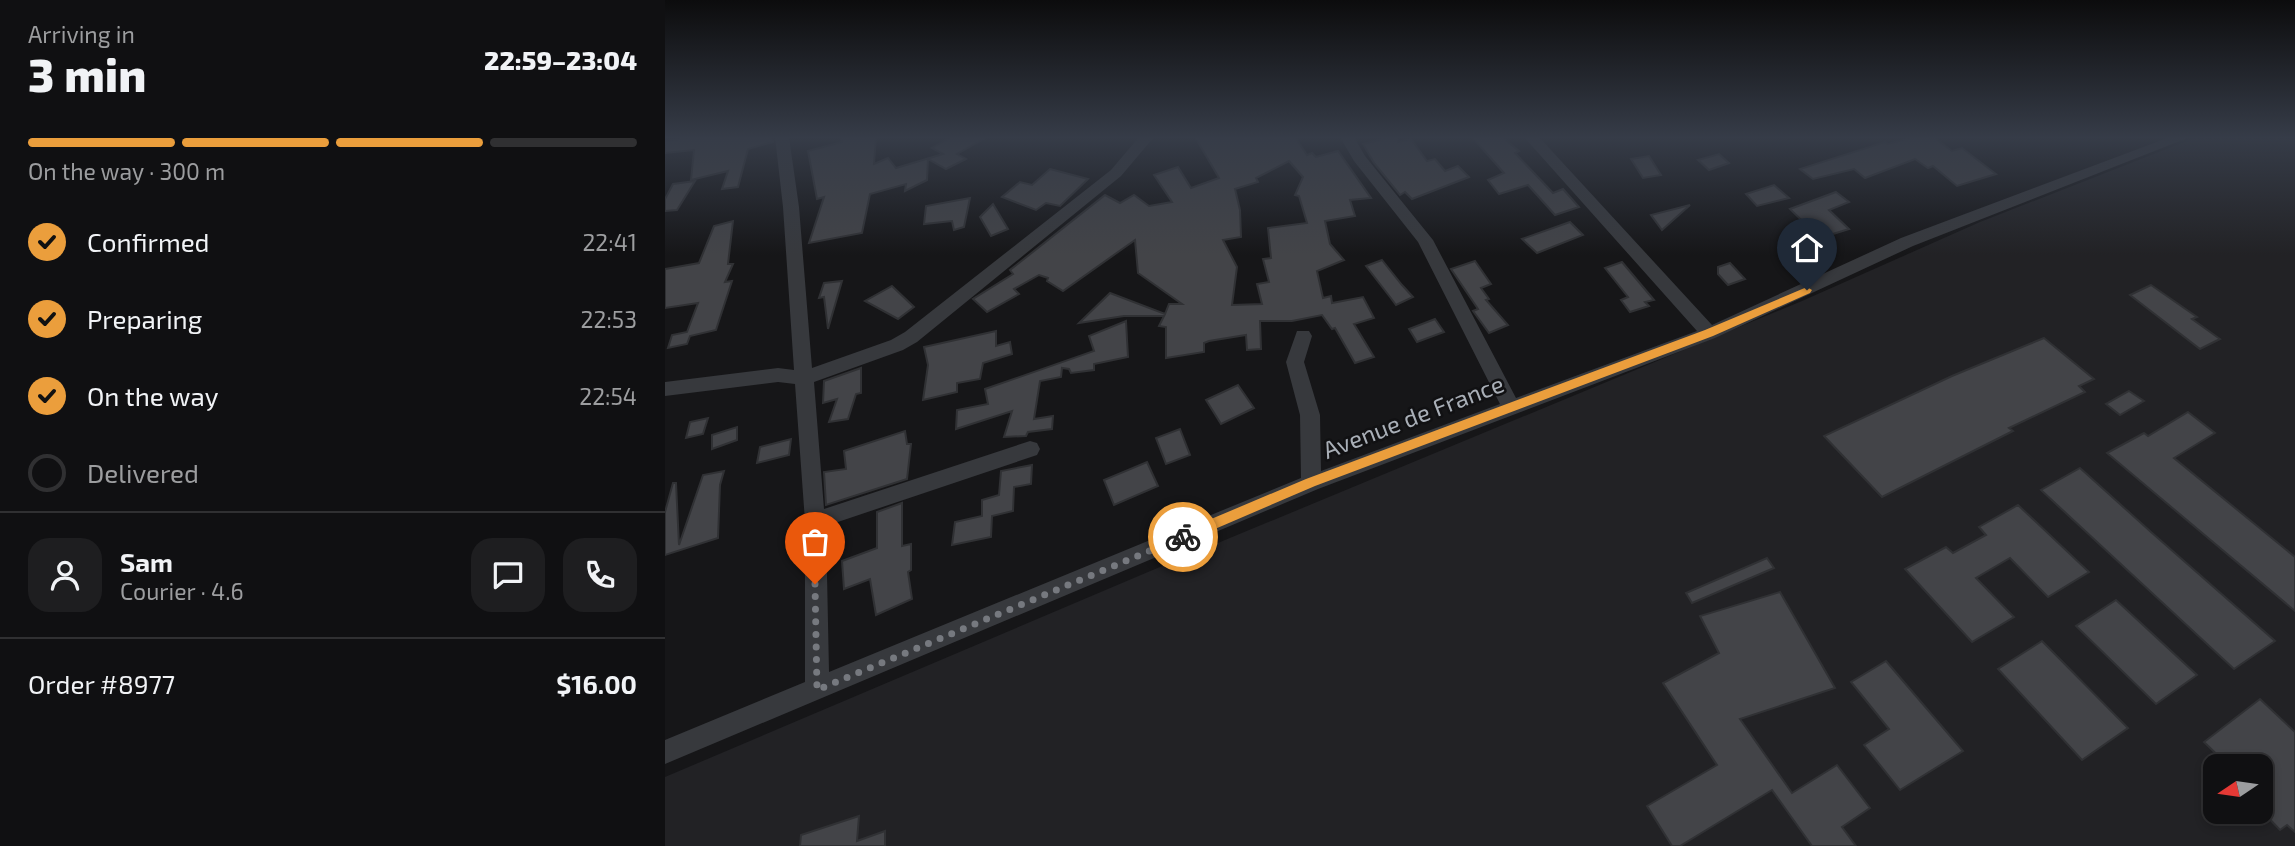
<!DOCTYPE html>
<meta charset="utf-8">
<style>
:root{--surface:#101012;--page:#1e1e20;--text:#f1f3f6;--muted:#9c9d9f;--line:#303032;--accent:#eb9e3c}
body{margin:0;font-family:"Exo 2",sans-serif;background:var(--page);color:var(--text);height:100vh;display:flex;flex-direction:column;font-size:26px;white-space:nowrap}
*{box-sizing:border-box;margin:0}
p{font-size:23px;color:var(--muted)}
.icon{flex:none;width:38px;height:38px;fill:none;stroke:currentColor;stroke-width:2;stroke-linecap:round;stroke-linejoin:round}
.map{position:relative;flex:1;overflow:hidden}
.panel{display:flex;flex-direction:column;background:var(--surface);width:665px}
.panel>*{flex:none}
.needle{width:46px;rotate:257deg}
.buttons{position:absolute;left:1538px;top:754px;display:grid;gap:14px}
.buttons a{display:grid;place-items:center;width:70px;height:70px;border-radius:14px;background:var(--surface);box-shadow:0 4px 10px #0003,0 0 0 2px var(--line);font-size:35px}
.pin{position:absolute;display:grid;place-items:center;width:60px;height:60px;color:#fff;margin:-72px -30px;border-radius:50% 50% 50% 0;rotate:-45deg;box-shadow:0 0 7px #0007}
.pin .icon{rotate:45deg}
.courier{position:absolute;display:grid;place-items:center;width:70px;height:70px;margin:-35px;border:5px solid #eb9e3c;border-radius:50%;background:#fff;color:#222;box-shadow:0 2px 9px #0007}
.overview em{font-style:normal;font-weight:800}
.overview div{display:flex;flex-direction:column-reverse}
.overview{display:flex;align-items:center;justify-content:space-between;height:119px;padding:0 28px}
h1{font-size:46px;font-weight:800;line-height:52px}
.bar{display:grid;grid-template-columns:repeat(4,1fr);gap:10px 7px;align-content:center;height:84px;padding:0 28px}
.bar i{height:9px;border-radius:5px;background:var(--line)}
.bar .active{background:var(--accent)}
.bar p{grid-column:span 4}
.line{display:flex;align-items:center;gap:18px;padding:0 28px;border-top:2px solid var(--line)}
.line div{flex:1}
.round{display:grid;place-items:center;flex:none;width:74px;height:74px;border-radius:21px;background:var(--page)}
ol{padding:0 28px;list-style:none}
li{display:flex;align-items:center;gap:21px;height:77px}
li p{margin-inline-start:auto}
li .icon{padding:7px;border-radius:50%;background:var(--accent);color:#111;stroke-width:4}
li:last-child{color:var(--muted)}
li i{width:38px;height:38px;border:4px solid var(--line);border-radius:50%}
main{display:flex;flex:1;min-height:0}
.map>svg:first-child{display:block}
.built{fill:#222225;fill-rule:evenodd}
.building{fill:#434448;stroke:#303134;stroke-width:2;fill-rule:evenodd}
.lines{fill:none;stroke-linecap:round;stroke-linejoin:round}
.minor{fill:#37393d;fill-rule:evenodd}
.route{fill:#eb9e3c}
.done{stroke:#76797f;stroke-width:7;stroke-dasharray:0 12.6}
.labels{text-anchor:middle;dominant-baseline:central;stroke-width:5;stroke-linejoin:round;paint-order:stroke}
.street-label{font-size:24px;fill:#a9afb7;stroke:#111113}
</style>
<main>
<section class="panel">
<div class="overview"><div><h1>3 min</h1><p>Arriving in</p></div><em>22:59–23:04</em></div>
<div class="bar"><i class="active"></i><i class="active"></i><i class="active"></i><i></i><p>On the way · 300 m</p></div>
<ol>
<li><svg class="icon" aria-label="check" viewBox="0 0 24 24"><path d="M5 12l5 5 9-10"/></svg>Confirmed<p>22:41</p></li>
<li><svg class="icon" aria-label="check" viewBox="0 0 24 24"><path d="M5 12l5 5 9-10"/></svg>Preparing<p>22:53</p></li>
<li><svg class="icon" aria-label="check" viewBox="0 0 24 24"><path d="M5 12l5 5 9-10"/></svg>On the way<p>22:54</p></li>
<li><i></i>Delivered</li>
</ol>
<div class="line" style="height:126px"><a class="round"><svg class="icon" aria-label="person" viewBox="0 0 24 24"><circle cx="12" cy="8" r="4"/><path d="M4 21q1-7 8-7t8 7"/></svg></a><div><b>Sam</b><p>Courier · 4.6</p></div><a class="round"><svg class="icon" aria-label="chat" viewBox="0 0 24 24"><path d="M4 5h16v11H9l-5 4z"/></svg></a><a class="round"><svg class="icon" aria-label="phone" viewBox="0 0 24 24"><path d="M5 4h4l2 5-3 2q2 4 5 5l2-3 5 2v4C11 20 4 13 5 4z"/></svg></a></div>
<div class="line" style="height:91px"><div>Order #8977</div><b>$16.00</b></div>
</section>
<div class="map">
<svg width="1630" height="846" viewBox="0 0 1630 846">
<rect width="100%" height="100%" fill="#161618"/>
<path class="built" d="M1532,137H1630V846H0V777L483,572L1137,301L1315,222ZM1550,766H1596V812H1550Z"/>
<g class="building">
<polygon points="30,137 107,137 108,142 83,149 73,187 57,189 63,171 26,180 29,150 0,153 0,141"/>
<polygon points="176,137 211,137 209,164 223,158 231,168 278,154 267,148 286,137 322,137 292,154 301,159 281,169 263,159 262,180 240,191 241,184 205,194 197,233 144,243 159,197 152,199 143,151 177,142"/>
<path d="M530,137H630L642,155L647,153L651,157L673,151L706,198L685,200L690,216L660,221L665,244L679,260L652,271L658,298L666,296L667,303L698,297L709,318L689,324L709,357L690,363L670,328L667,329L657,315L627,321H595L596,349L582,350L581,335L544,341L539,343V352L501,358V327L494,326L499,316H459L414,323L445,293L500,314L504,304H517L473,273L470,240L398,291L382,281L383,278L374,275L349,289L354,294L322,312L308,299L348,274L345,270L440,195L455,203L469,195L484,206L507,202L489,175L513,167L526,188L554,178ZM624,161L638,177L630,195L634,196L642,223L603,228L606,258L598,259L604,282L592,284L597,304L567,305L572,267L558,240L576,237L575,210L570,189L593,182L591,178Z"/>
<polygon points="726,137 732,137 733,142 746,139 762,161 770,159 780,171 793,166 804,177 747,199 740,192 735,195 709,163 698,144"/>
<polygon points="807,137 837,137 854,151 850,153 888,193 898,189 914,207 890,215 863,185 834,194 823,180 839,173"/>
<polygon points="1249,137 1268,137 1287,151 1297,148 1331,174 1292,186 1268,166 1263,168 1250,159 1200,178 1189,169 1148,179 1135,169 1220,142 1223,144"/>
<polygon points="1054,154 1064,163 1044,170 1033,160"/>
<polygon points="984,156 996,175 978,178 966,159"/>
<polygon points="385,169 423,179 395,206 381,203 371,210 337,197 355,182 367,185"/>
<polygon points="30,181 12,210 0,211 0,199 8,184"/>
<polygon points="1109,185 1124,198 1092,206 1081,194"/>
<polygon points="1171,192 1184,202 1164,210 1184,229 1155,238 1125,209"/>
<polygon points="305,198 299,227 289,230 287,221 259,224 261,206"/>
<polygon points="328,204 343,229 326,236 315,217"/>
<polygon points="1025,205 997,230 986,215"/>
<polygon points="68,221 63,264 68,264 60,282 67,281 51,330 25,336 22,344 3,348 7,335 22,332 33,303 0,308 0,269 34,263 49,226"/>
<polygon points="905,222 918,235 872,253 857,239"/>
<polygon points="717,260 737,285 748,297 731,305 725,297 701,266"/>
<polygon points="810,261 826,284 816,288 824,299 821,300 843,325 824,333 808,311 813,309 786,269"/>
<polygon points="957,262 989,300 980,302 984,306 965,312 956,300 963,297 940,268"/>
<polygon points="1065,263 1080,279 1063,285 1053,274 1053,267"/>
<polygon points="177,281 163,329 159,297 154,298 159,283"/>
<polygon points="1486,285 1532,317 1527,319 1555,339 1535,349 1465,295"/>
<polygon points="227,286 249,307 233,319 200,301"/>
<polygon points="770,319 779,332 752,342 744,329"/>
<polygon points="461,321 463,357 429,364 429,370 406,373 404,369 397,368 396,377 375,381 369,419 388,416 387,429 363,432 361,436 339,437 347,411 291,429 292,410 323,404 320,389 429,351 424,336"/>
<polygon points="331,331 331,346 345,342 347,354 318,363 315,379 292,383 292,392 258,400 263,365 259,347"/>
<polygon points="1379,338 1429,379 1414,386 1420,392 1344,428 1348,431 1217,497 1159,436 1287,376"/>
<polygon points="196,368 196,393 191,394 183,419 164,422 172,399 158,403 159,381"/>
<polygon points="573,385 589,408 556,424 541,400"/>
<polygon points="1464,391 1479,401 1455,415 1441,404"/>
<polygon points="1523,412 1550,433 1509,458 1630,557 1630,611 1442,453 1479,433 1483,436"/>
<polygon points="43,418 38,434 21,438 25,422"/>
<polygon points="72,427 72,440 47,449 47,435"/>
<polygon points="515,429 525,455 501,464 491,438"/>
<polygon points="240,431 242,444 246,444 242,479 161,505 159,472 181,469 179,451"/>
<polygon points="126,439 124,455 92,463 95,447"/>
<polygon points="482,462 493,486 449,505 439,480"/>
<polygon points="367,465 366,484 349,487 348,511 327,516 326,537 287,545 290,522 317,516 317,500 334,495 336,471"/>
<polygon points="1415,468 1486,532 1610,641 1569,669 1376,490"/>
<polygon points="59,471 55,485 53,538 0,555 0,512 8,483 11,483 14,545 38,475"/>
<polygon points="237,503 237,546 246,544 246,570 243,572 247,599 211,615 205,579 179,589 177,561 212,548 212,512"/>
<polygon points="1353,505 1424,572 1383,597 1345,558 1311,578 1349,617 1307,642 1240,569 1281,547 1288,553 1321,535 1314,527"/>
<polygon points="1102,558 1109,568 1027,603 1021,593"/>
<polygon points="1115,592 1170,688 1075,719 1127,793 1172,765 1205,808 1177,827 1191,846 1147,846 1107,790 1015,846 1007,846 982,806 1052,765 998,683 1054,653 1035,616"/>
<polygon points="1451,600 1532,675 1491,704 1411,626"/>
<polygon points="1377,641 1463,728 1417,760 1333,669"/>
<polygon points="1221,661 1298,751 1235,790 1199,745 1224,729 1186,682"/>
<polygon points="1595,699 1630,732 1630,832 1622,825 1615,830 1596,810 1596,766 1564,766 1539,742"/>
<polygon points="194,816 192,841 220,831 220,846 135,846 136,835"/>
</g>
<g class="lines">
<polygon class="minor" points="110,137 124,137 134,207 147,368 226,340 240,332 446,170 474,137 489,137 456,176 252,342 238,350 149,382 159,509 365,441 372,443 375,449 372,455 161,526 164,672 636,478 635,415 621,362 632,331 644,331 647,336 639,362 655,415 656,471 835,404 753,242 689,161 675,137 689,137 700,156 768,240 851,398 1032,331 859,137 874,137 1047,325 1236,238 1505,137 1525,137 1248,246 1050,338 653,489 0,764 0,740 140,682 140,521 130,384 113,382 0,396 0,382 113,368 129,370 118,207"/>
</g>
<linearGradient id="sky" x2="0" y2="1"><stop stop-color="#0c0c0d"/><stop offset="0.54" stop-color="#363c48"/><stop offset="1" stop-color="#363c48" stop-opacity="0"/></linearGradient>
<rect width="1630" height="255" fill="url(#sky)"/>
<polygon class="route" points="1142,287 1147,290 1145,293 1048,336 650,486 522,541 518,543 511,537 513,533 641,479 1040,330"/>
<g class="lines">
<polyline class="done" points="150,584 152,690 518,537"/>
</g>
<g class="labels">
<g class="street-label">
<text transform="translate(748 416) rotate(-21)">Avenue de France</text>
</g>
</g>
</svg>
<div class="buttons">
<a><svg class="needle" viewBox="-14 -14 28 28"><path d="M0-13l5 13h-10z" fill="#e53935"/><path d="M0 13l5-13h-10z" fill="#9c9d9f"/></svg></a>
</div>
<div class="pin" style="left:150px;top:584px;background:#ea580c"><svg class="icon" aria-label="bag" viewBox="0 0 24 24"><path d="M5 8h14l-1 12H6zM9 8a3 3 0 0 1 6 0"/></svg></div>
<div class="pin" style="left:1142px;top:290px;background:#1f2937"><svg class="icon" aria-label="home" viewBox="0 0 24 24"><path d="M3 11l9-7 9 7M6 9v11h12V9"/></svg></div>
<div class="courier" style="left:518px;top:537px"><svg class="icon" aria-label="bike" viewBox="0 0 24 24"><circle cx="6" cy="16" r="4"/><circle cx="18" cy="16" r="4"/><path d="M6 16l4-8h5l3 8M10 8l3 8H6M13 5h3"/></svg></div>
</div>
</main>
